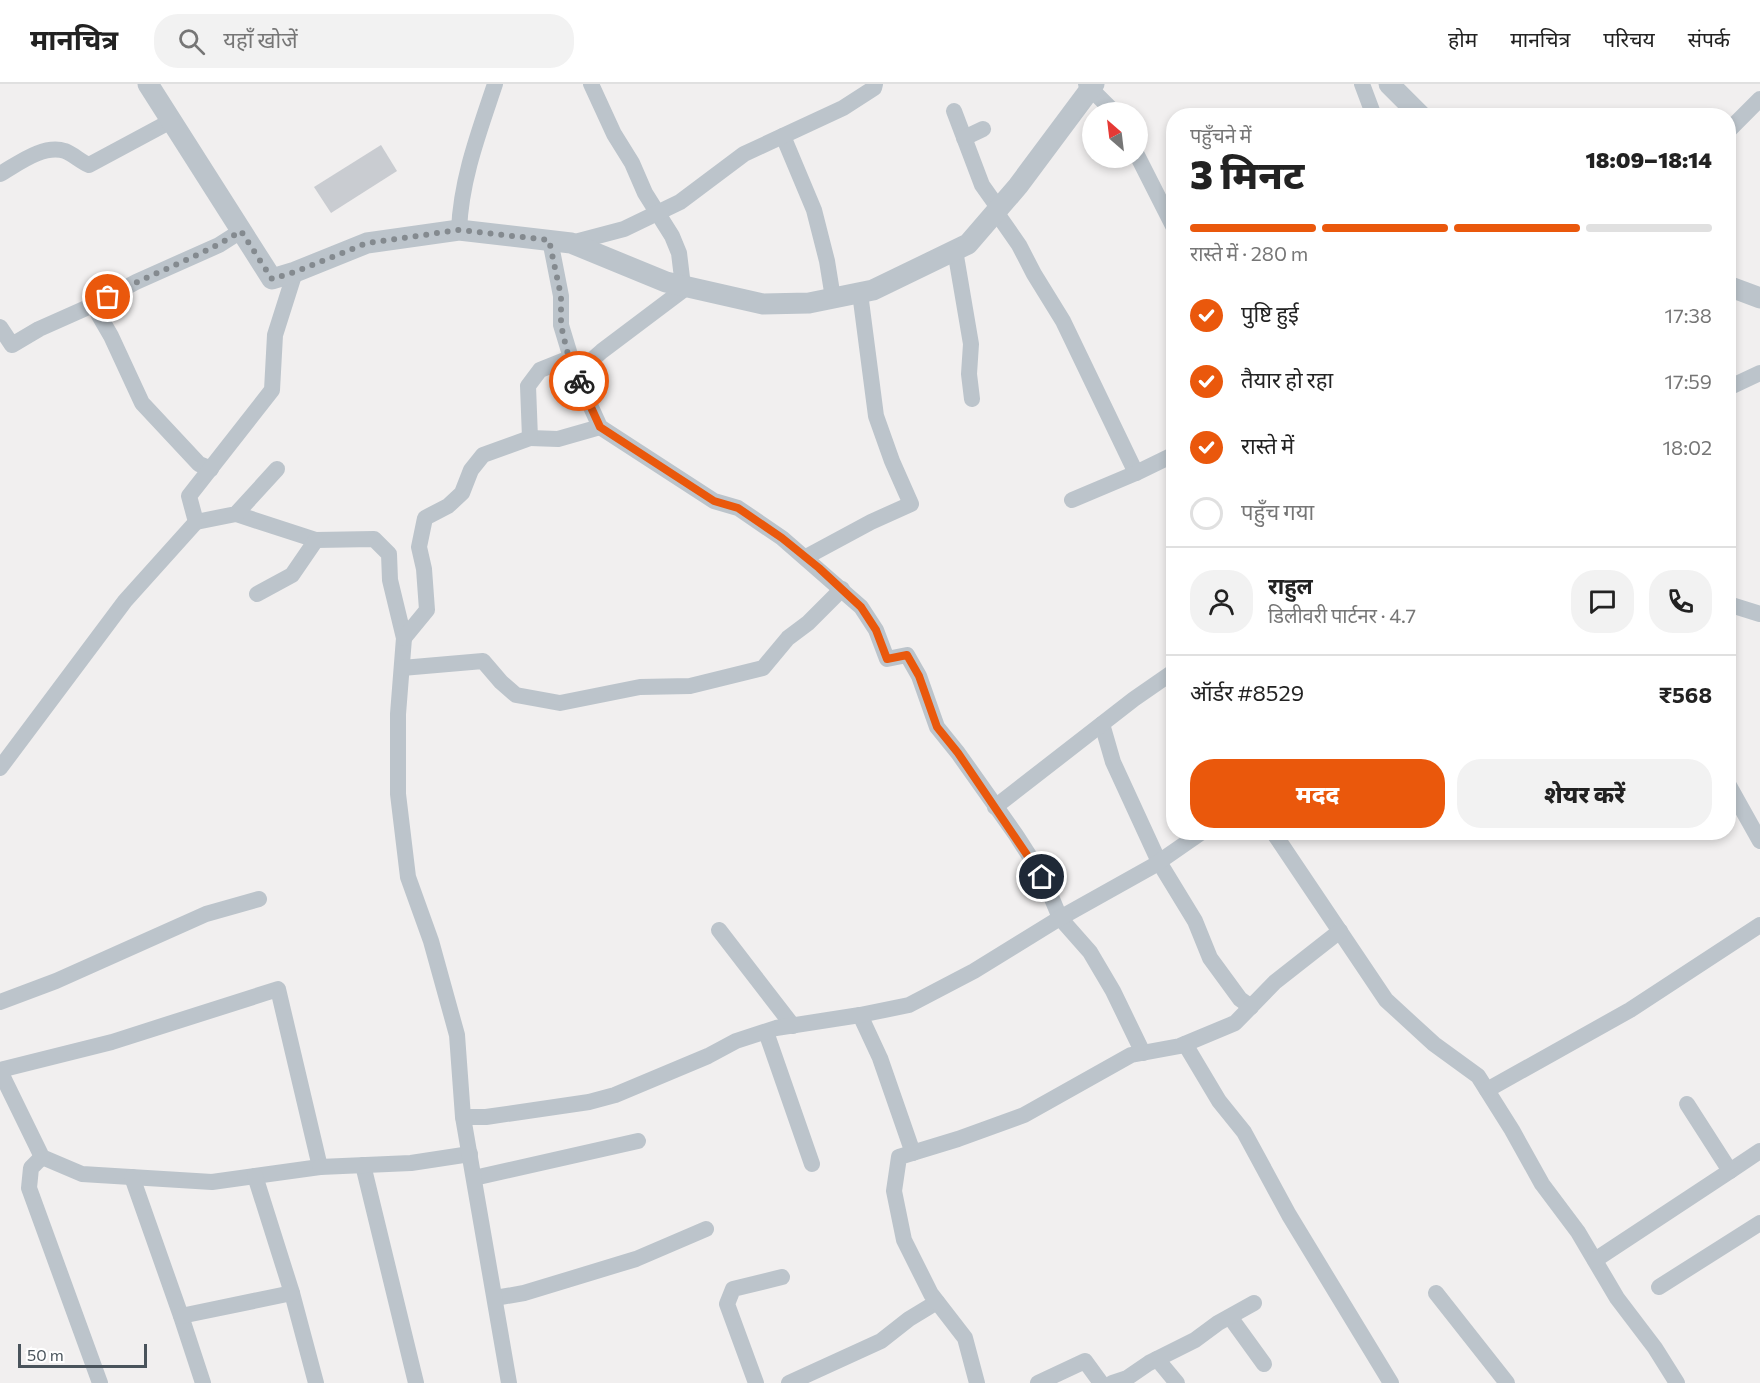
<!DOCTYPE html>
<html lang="hi">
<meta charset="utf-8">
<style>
:root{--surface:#fff;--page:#f2f2f2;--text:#222;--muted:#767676;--line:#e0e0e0;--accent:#ea580c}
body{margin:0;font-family:Commissioner,"Noto Sans Devanagari",sans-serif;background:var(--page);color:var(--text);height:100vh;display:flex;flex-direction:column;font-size:22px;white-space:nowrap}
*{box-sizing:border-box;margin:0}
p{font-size:20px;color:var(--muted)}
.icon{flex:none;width:33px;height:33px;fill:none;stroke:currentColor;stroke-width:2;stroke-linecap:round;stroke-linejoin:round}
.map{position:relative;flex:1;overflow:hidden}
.sheet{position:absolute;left:1166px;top:24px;width:570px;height:732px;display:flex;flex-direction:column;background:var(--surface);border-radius:24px;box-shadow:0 3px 9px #0003}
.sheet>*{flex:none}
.needle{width:39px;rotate:332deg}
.fabs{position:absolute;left:1082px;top:18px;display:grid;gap:12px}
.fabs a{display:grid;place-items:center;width:66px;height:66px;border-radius:50%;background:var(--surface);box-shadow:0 3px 9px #0003;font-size:30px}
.scale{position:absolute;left:18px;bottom:15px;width:129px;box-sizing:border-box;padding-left:6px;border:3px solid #49535b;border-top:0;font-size:16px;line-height:21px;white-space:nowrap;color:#49535b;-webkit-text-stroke:4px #fff;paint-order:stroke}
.pin{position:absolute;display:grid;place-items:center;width:51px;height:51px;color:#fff;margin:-26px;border:3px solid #fff;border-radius:50%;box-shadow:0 2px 6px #0007}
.courier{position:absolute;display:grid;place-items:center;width:60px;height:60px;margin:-30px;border:4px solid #ea580c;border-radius:50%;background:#fff;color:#222;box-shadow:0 2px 8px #0007}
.summary em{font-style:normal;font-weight:800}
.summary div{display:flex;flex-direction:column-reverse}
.summary{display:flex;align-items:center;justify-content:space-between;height:102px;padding:0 24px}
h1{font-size:39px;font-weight:800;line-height:45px}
.bar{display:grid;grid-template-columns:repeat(4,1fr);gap:9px 6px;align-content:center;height:72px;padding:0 24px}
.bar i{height:8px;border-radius:4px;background:var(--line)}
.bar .on{background:var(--accent)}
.bar p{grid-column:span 4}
.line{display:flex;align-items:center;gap:15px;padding:0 24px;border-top:2px solid var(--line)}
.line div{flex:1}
.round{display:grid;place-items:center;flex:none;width:63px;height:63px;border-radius:24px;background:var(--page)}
ol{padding:0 24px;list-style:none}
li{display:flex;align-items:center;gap:18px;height:66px}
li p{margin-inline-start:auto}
li .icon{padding:6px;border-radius:50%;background:var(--accent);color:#fff;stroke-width:4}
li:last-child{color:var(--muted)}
li i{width:33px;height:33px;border:3px solid var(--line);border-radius:50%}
.primary-button{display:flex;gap:12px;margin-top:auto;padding:12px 24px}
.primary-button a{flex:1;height:69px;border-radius:24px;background:var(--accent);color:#fff;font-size:24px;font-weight:800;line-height:69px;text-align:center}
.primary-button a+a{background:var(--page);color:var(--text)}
header{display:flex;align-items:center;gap:36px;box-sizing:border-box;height:84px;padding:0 30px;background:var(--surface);border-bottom:2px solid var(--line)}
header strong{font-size:28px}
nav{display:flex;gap:33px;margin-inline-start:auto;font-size:21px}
.search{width:420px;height:54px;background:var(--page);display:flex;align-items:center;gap:15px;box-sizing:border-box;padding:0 21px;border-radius:24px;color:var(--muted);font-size:22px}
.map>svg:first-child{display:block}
.building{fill:#c9ccd1}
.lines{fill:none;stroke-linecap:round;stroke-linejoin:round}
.minor{stroke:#bcc4cb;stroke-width:16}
.tertiary{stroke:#bcc4cb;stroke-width:21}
.done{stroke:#848a8f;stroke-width:6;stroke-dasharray:0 10.8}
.route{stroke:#ea580c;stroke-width:8}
</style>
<header>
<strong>मानचित्र</strong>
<div class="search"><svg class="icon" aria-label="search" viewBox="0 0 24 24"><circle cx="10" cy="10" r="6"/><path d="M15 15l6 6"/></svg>यहाँ खोजें</div>
<nav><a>होम</a><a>मानचित्र</a><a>परिचय</a><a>संपर्क</a></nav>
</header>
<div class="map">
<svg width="1760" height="1299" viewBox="0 0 1760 1299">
<rect width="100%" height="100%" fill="#f1efef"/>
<polygon class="building" points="381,61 397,87 331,129 314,103"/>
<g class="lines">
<g class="minor">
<polyline points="591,0 614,50 632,79 645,109 672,152 679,169 683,202"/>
<polyline points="1086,0 1114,28"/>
<polyline points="1362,0 1374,32"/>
<polyline points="954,27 982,101 999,125"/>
<polyline points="1728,47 1760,15"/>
<polyline points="783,52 814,126 827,177 833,214"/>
<polyline points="964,54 983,45"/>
<polyline points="1137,71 1173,142"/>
<path d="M0,90C18,80 43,60 65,67C73,70 81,78 89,81L171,37"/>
<polyline points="996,128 1019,161 1034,190 1063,237 1136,389"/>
<path d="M459,146C461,95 479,48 495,0"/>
<polyline points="550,156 561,212 561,241 574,284"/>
<polyline points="571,159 624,145 680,118 744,70 843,24 874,4 875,0"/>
<polyline points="955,166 971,260 969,290 972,315"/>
<polyline points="687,203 602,267 576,290 600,343 714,417 738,424 782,454 861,523 876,546 887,575 907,571 919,592 937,643 958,669 1016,751 1043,793 1060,834 1090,868 1113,907 1143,969"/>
<polyline points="93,221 111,252 142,319 199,380 211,385"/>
<polyline points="0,243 12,261 39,245 93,221 136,198 219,161 241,147"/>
<polyline points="1728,304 1760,289"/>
<polyline points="530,354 558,355 600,343"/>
<polyline points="1072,416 1136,389 1173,371"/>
<polyline points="236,430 316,456 374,455 389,470 390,496 404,554 398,630 398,710 408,793 431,857 457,951 463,1033"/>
<polyline points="196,438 236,430 277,385"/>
<polyline points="806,473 871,438 911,420 892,377 876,332 860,209"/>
<polyline points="257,510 292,491 316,456"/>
<polyline points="1728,520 1760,530"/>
<polyline points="404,554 427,526 424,485 419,463 425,434 448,422 462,409 471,386 483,371 530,354 528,302 540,286 570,274"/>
<polyline points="402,584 483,577 501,598 516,611 560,619 640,603 690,602 763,584 788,554 808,539 842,505"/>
<polyline points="1102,640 1113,678 1159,778 1195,837 1210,874 1240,915 1251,923"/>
<polyline points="0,684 125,517 196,438 189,412 272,306 275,251 295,188"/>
<polyline points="1728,700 1760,757"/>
<polyline points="995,723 1134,615 1173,588"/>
<polyline points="1273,748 1386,916 1434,960 1478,992 1512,1046 1542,1100 1578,1148 1617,1214 1655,1264 1677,1299"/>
<polyline points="719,846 793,942"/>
<polyline points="0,918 56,897 206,830 259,815"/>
<polyline points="860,931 880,974 913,1069"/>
<polyline points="766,948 812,1080"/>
<polyline points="1185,960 1219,1017 1244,1048 1289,1131 1391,1299"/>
<polyline points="0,986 112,958 278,905 320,1083 212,1098 82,1090 42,1073 0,987"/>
<polyline points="1487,1006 1630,926 1760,841"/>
<polyline points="42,1073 31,1084 29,1104 100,1299"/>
<polyline points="363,1081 416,1299"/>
<polyline points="320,1083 411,1079 470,1070"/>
<polyline points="1730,1087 1760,1067"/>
<polyline points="255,1092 292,1209 316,1299"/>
<polyline points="132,1093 181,1232 203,1299"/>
<polyline points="474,1094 638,1057"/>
<polyline points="1595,1176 1730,1087 1687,1020"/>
<polyline points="1659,1203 1760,1139"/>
<polyline points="1436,1209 1507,1299"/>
<polyline points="495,1214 524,1209 636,1175 706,1145"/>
<polyline points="181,1232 292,1209"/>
<polyline points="1230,1233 1264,1280"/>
<polyline points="1157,1275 1177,1299"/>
<polyline points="509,1299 463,1033 486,1033 589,1018 615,1011 708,972 736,957 776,944 860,931 909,921 974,887 1060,834 1153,782 1202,748"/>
<polyline points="756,1299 727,1220 733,1205 782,1193"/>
<polyline points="789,1299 881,1257 909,1235 937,1218"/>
<polyline points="977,1299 965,1254 931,1210 904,1156 894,1107 899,1073 958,1055 1024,1031 1131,971 1180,962 1235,939 1275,898 1340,847"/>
<polyline points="1038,1299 1085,1277 1101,1299"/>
<polyline points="1112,1299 1127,1294 1149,1279 1195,1256 1218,1239 1254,1219"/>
</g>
<g class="tertiary">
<polyline points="148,0 272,195 295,188 367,159 459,146 571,159 666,198 763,220 809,219 873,206 968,160 1018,102 1094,0"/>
<polyline points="1389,0 1421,32"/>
<polyline points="1728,202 1760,214"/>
</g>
</g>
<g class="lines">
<path class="done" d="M108,213C151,189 199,174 241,147L272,195L295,188L367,159L459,146L549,156L561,212V241L567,267L579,297"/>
<polyline class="route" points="579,297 600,343 714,417 738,424 782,454 819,484 861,523 876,546 887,575 907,571 919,592 937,643 958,669 1042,793"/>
</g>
</svg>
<div class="fabs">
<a><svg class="needle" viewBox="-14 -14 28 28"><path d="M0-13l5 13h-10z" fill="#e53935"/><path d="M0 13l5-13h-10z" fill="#767676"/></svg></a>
</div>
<div class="scale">50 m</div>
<div class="pin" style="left:108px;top:213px;background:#ea580c"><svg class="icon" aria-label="bag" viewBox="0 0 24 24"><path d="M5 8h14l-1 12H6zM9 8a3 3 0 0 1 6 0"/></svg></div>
<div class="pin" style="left:1042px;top:793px;background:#1f2937"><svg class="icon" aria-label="home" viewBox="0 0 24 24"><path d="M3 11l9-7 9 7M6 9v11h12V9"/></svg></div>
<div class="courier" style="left:579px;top:297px"><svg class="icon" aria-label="bike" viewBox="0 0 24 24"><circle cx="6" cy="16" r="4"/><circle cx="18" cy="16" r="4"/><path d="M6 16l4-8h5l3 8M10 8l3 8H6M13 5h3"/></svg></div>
<section class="sheet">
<div class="summary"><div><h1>3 मिनट</h1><p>पहुँचने में</p></div><em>18:09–18:14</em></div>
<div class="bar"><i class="on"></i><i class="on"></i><i class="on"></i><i></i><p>रास्ते में · 280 m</p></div>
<ol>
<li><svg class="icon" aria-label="check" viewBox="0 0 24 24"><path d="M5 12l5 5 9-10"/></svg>पुष्टि हुई<p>17:38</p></li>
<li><svg class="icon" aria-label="check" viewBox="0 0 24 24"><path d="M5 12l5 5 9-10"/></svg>तैयार हो रहा<p>17:59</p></li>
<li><svg class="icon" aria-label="check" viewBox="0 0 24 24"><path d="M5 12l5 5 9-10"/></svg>रास्ते में<p>18:02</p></li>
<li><i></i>पहुँच गया</li>
</ol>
<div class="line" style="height:108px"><a class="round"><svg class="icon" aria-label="person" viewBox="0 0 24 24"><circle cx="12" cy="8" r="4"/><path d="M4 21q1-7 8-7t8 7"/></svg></a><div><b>राहुल</b><p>डिलीवरी पार्टनर · 4.7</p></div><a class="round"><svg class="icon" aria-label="chat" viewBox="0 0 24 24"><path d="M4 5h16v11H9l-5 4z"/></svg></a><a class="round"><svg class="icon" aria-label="phone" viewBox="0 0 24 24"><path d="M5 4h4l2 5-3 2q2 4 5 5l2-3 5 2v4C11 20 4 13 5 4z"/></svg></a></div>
<div class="line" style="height:78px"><div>ऑर्डर #8529</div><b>₹568</b></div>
<div class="primary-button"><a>मदद</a><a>शेयर करें</a></div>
</section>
</div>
